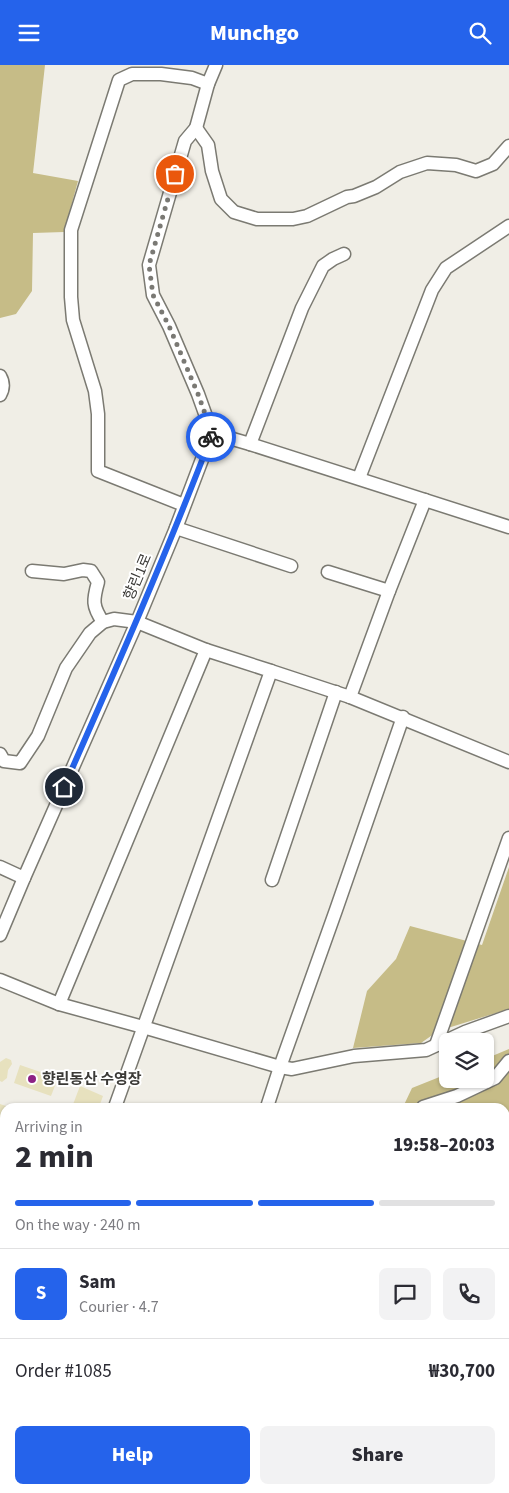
<!DOCTYPE html>
<meta charset="utf-8">
<style>
:root{--surface:#fff;--page:#f2f2f3;--text:#2b2b33;--muted:#7c7c81;--line:#e1e1e2;--accent:#2563eb}
body{margin:0;font-family:"Source Sans 3","Noto Sans KR",sans-serif;background:var(--page);color:var(--text);height:100vh;display:flex;flex-direction:column;font-size:19px;white-space:nowrap}
*{box-sizing:border-box;margin:0}
p{font-size:16px;color:var(--muted)}
.icon{flex:none;width:28px;height:28px;fill:none;stroke:currentColor;stroke-width:2;stroke-linecap:round;stroke-linejoin:round}
.map{position:relative;flex:1;overflow:hidden}
.sheet{position:absolute;left:0px;top:1038px;width:510px;height:391px;display:flex;flex-direction:column;background:var(--surface);border-radius:15px 15px 0 0;box-shadow:0 1px 4px #0004}
.sheet>*{flex:none}
.buttons{position:absolute;left:439px;top:968px;display:grid;gap:10px}
.buttons a{display:grid;place-items:center;width:55px;height:55px;border-radius:8px;background:var(--surface);box-shadow:0 1px 4px #0004;font-size:25px}
.pin{position:absolute;display:grid;place-items:center;width:42px;height:42px;color:#fff;margin:-21px;border:2px solid #fff;border-radius:50%;box-shadow:0 1px 5px #0007}
.courier{position:absolute;display:grid;place-items:center;width:50px;height:50px;margin:-25px;border:4px solid #2563eb;border-radius:50%;background:#fff;color:#222;box-shadow:0 1px 6px #0007}
.summary em{font-style:normal;font-weight:800}
.summary div{display:flex;flex-direction:column-reverse}
.summary{display:flex;align-items:center;justify-content:space-between;height:85px;padding:0 15px}
h1{font-size:32px;font-weight:800;line-height:38px}
.bar{display:grid;grid-template-columns:repeat(4,1fr);gap:8px 5px;align-content:center;height:60px;padding:0 15px}
.bar i{height:6px;border-radius:4px;background:var(--line)}
.bar .selected{background:var(--accent)}
.bar p{grid-column:span 4}
.line{display:flex;align-items:center;gap:12px;padding:0 15px;border-top:1px solid var(--line)}
.line div{flex:1}
.round{display:grid;place-items:center;flex:none;width:52px;height:52px;border-radius:8px;background:var(--page)}
.action{display:flex;gap:10px;margin-top:auto;padding:10px 15px}
.action a{flex:1;height:58px;border-radius:8px;background:var(--accent);color:#fff;font-size:20px;font-weight:800;line-height:58px;text-align:center}
.action a+a{background:var(--page);color:var(--text)}
header{display:flex;justify-content:space-between;align-items:center;height:65px;padding:0 15px;background:var(--accent);color:#fff;font-size:22px;font-weight:800}
.map>svg:first-child{display:block}
.green{fill:#e7e1be}
.forest{fill:#c6bc87}
.lines{fill:none;stroke-linecap:round;stroke-linejoin:round}
.minor-casing{stroke:#7b7a72;stroke-width:15}
.path{stroke:#b8b7b0;stroke-width:2;stroke-dasharray:4 2.5;stroke-linecap:butt}
.minor{stroke:#fff;stroke-width:12}
.done{stroke:#7a7974;stroke-width:5;stroke-dasharray:0 9}
.route{stroke:#2563eb;stroke-width:6}
.poi-dot{fill:#8d2184;stroke:#fff;stroke-width:2}
.labels{text-anchor:middle;dominant-baseline:central;stroke-width:4;stroke-linejoin:round;paint-order:stroke}
.street-label{font-size:15px;fill:#3b3a37;stroke:#fff}
.poi-label{font-size:15px;font-weight:bold;fill:#3b3a37;stroke:#fff;text-anchor:start}
</style>
<header><svg class="icon" aria-label="menu" viewBox="0 0 24 24"><path d="M4 6h16M4 12h16M4 18h16"/></svg>Munchgo<svg class="icon" aria-label="search" viewBox="0 0 24 24"><circle cx="10" cy="10" r="6"/><path d="M15 15l6 6"/></svg></header>
<div class="map">
<svg width="509" height="1428" viewBox="0 0 509 1428">
<rect width="100%" height="100%" fill="#f0eee6"/>
<g class="green">
<polygon points="6,993 11,995 12,999 8,1005 7,1013 2,1017 0,1016 0,997"/>
<polygon points="20,1000 58,1013 51,1031 14,1018"/>
<polygon points="80,1021 103,1031 99,1042 72,1042"/>
<polygon points="0,1039 9,1042 5,1042 5,1183 0,1181"/>
</g>
<g class="forest">
<polygon points="0,0 45,0 33,108 78,116 64,167 33,168 32,226 16,249 0,253"/>
<polygon points="509,802 509,944 438,966 421,978 353,983 367,926 396,894 410,861 482,880"/>
<polygon points="509,984 509,1242 505,1248 505,1042 403,1042 412,1023 447,1009 448,1014 485,1014 485,994"/>
<polygon points="5,1235 5,1424 150,1424 150,1428 0,1428 0,1237"/>
<polygon points="505,1288 509,1290 509,1428 478,1428 453,1424 505,1424"/>
<polygon points="286,1424 367,1424 361,1428 282,1428"/>
</g>
<g class="lines">
<g class="minor-casing">
<g id="minor">
<polyline points="196,63 208,80 212,106 221,134 234,147 257,154 293,154 307,151 347,132 354,131 376,122 400,107 427,98 456,100 476,106 493,99 509,81"/>
<path d="M0,311C4,318 4,323 0,330"/>
<polyline points="212,368 198,329 169,261 153,230 149,200 185,76 196,63 208,19 216,0"/>
<polyline points="250,379 302,243 323,201 333,194 344,189"/>
<polyline points="359,413 432,225 446,203 509,161"/>
<polyline points="184,440 98,406 98,349 95,326 73,255 71,232 71,165 119,15 132,9 161,9 192,13 208,19"/>
<polyline points="176,463 291,501"/>
<path d="M32,506L64,509L83,505L91,506L98,517C93,535 92,541 103,557"/>
<polyline points="328,507 389,526"/>
<polyline points="271,606 350,632 509,697"/>
<polyline points="350,632 389,526 425,435"/>
<polyline points="0,689 4,696 20,698 38,671 66,603 90,568 103,557 114,554 137,557 206,585 271,606 115,1042"/>
<polyline points="0,802 24,813"/>
<polyline points="272,815 336,627"/>
<polyline points="0,870 24,813 137,557 176,463 212,368 250,379 509,462"/>
<polyline points="0,915 59,939 143,962 280,1002 292,1004 354,991 426,985 465,967 509,951"/>
<polyline points="59,939 206,585"/>
<polyline points="436,980 509,773"/>
<polyline points="267,1042 280,1002 336,845 403,652"/>
<polyline points="423,1042 457,1031 495,1013 509,996"/>
<polyline points="155,1424 156,1428"/>
</g>
</g>
<g class="path">
<polyline points="505,1135 509,1132"/>
<polyline points="505,1329 509,1334"/>
<polyline points="313,1428 313,1424"/>
</g>
<use href="#minor" class="minor"/>
</g>
<g class="lines">
<polyline class="done" points="175,109 149,200 153,230 169,261 198,329 212,368 211,372"/>
<path class="route" d="M64,722C115,606 166,490 211,372"/>
</g>
<circle class="poi-dot" cx="32" cy="1014" r="5"/>
<g class="labels">
<g class="street-label">
<text transform="translate(138 512) rotate(-67)">향린1로</text>
</g>
<g class="poi-label">
<text x="42" y="1014">향린동산 수영장</text>
</g>
</g>
</svg>
<div class="buttons">
<a><svg class="icon" aria-label="layers" viewBox="0 0 24 24"><path d="M12 4l9 5-9 5-9-5zM3 14l9 5 9-5"/></svg></a>
</div>
<div class="pin" style="left:175px;top:109px;background:#ea580c"><svg class="icon" aria-label="bag" viewBox="0 0 24 24"><path d="M5 8h14l-1 12H6zM9 8a3 3 0 0 1 6 0"/></svg></div>
<div class="pin" style="left:64px;top:722px;background:#1f2937"><svg class="icon" aria-label="home" viewBox="0 0 24 24"><path d="M3 11l9-7 9 7M6 9v11h12V9"/></svg></div>
<div class="courier" style="left:211px;top:372px"><svg class="icon" aria-label="bike" viewBox="0 0 24 24"><circle cx="6" cy="16" r="4"/><circle cx="18" cy="16" r="4"/><path d="M6 16l4-8h5l3 8M10 8l3 8H6M13 5h3"/></svg></div>
<section class="sheet">
<div class="summary"><div><h1>2 min</h1><p>Arriving in</p></div><em>19:58–20:03</em></div>
<div class="bar"><i class="selected"></i><i class="selected"></i><i class="selected"></i><i></i><p>On the way · 240 m</p></div>
<div class="line" style="height:90px"><b class="round" style="background:var(--accent);color:#fff">S</b><div><b>Sam</b><p>Courier · 4.7</p></div><a class="round"><svg class="icon" aria-label="chat" viewBox="0 0 24 24"><path d="M4 5h16v11H9l-5 4z"/></svg></a><a class="round"><svg class="icon" aria-label="phone" viewBox="0 0 24 24"><path d="M5 4h4l2 5-3 2q2 4 5 5l2-3 5 2v4C11 20 4 13 5 4z"/></svg></a></div>
<div class="line" style="height:65px"><div>Order #1085</div><b>₩30,700</b></div>
<div class="action"><a>Help</a><a>Share</a></div>
</section>
</div>
